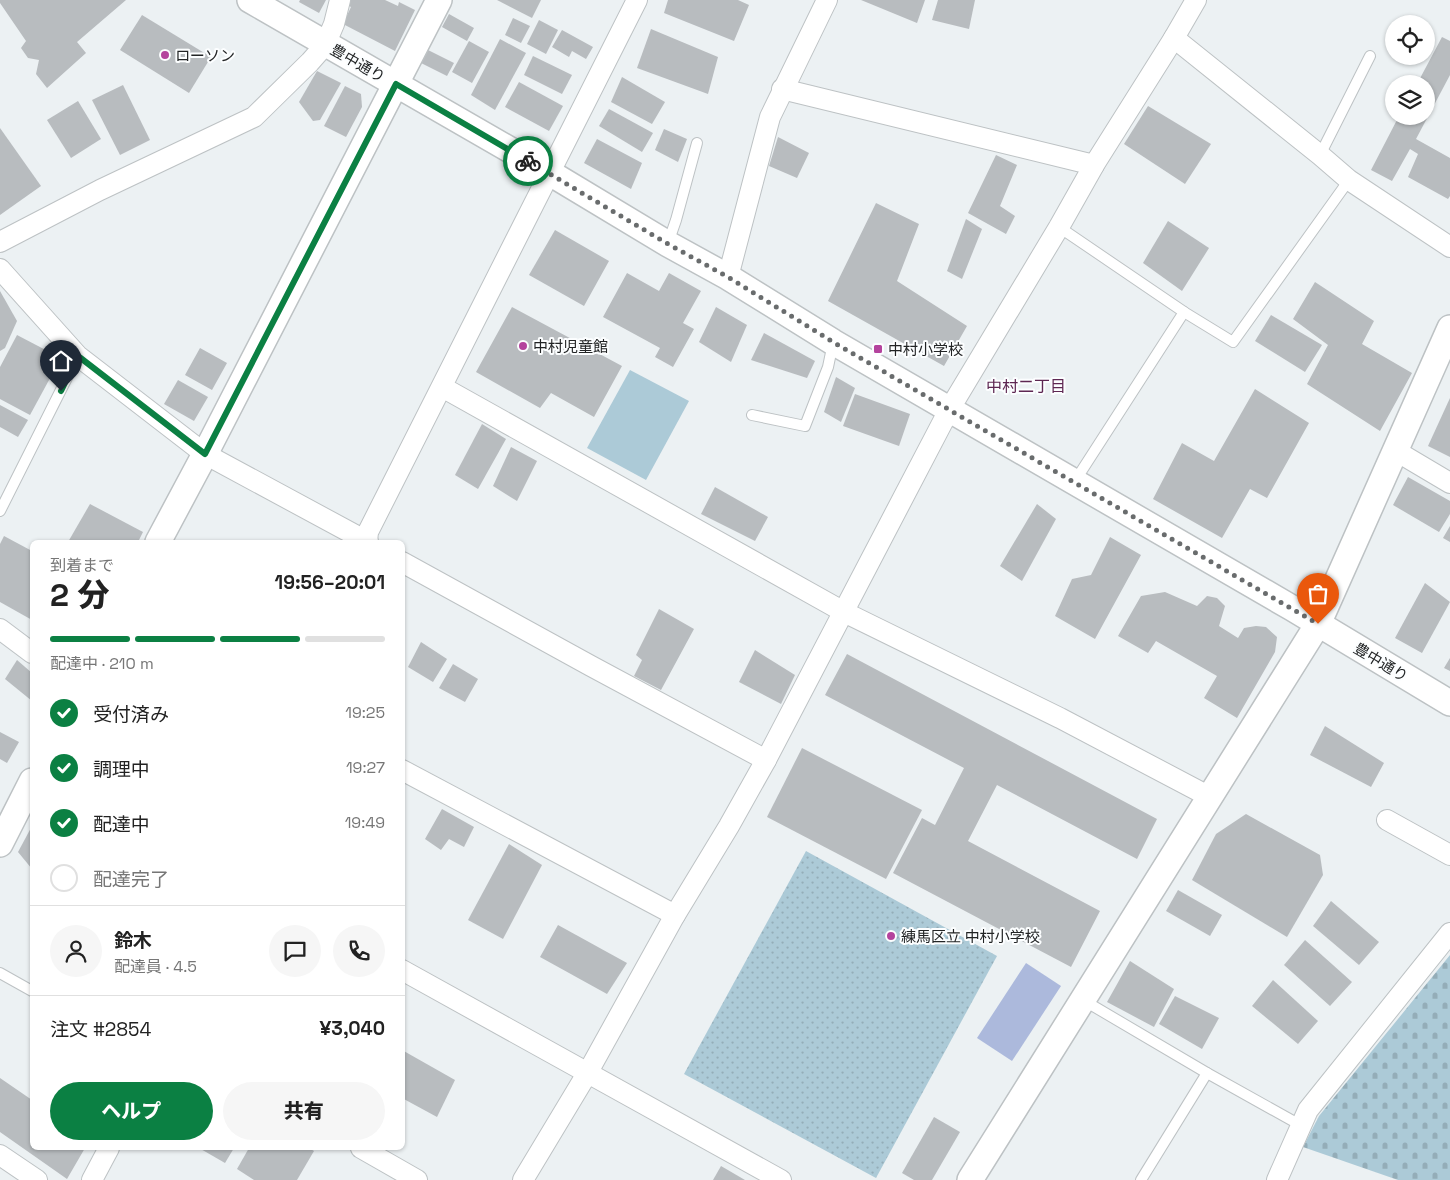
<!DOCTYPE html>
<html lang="ja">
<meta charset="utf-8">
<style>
:root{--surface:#fff;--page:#f6f6f6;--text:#222;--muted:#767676;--line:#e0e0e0;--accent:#0b8043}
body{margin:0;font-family:"Space Grotesk","Noto Sans JP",sans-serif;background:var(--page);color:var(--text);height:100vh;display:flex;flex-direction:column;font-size:19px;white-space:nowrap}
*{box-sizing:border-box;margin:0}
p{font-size:16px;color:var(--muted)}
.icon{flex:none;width:28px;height:28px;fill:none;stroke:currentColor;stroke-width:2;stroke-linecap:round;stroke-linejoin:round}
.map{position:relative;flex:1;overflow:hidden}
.side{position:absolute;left:30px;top:540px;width:375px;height:610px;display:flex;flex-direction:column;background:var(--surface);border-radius:8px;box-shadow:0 1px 4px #0004}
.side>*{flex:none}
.buttons{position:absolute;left:1385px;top:15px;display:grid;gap:10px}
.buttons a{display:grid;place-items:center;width:50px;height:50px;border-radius:50%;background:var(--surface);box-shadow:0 1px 4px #0004;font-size:25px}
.pin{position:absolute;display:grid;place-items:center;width:42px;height:42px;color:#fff;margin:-51px -21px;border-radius:50% 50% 50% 0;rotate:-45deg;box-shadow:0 0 5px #0007}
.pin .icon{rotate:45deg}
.courier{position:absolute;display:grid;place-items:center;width:50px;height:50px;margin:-25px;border:4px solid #0b8043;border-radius:50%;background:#fff;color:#222;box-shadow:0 1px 6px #0007}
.overview em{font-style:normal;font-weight:800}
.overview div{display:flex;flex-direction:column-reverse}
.overview{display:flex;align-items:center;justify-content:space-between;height:85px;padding:0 20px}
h1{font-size:32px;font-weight:800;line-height:38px}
.bar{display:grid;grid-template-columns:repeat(4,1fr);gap:8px 5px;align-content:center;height:60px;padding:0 20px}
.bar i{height:6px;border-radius:4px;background:var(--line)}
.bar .selected{background:var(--accent)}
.bar p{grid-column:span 4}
.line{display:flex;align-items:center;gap:12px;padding:0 20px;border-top:1px solid var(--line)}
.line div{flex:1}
.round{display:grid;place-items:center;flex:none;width:52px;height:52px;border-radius:26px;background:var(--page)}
ol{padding:0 20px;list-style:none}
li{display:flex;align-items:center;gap:15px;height:55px}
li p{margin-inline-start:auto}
li .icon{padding:5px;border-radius:50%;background:var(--accent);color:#fff;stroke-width:4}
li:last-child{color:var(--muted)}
li i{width:28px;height:28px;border:2px solid var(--line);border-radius:50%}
.action{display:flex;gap:10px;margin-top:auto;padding:10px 20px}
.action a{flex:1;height:58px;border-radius:30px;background:var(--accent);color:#fff;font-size:20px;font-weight:800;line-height:58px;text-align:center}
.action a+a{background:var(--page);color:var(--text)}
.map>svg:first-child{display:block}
.grass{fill:url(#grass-dots)}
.cemetery{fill:url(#cemetery-stones)}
.pitch{fill:#accad7}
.water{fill:#acb9dc}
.building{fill:#b8bcbf}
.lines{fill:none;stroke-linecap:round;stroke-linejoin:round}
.service-casing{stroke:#bdc2c4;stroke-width:12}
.minor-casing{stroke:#bdc2c4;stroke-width:22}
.tertiary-casing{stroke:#bdc2c4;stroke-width:28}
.service{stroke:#fff;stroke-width:10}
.minor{stroke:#fff;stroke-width:20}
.tertiary{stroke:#fff;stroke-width:25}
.done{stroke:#696c6d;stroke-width:5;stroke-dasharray:0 9}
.route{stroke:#0b8043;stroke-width:6}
.poi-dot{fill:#b4439d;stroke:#fcfeff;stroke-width:2}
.labels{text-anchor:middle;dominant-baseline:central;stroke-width:4;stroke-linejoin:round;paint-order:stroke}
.poi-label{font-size:15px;fill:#222425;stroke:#fcfeff;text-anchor:start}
.street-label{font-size:15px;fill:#222425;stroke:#fcfeff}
.neighbourhood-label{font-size:16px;fill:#5e2752;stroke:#fcfeff}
</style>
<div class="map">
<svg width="1450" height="1180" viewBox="0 0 1450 1180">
<defs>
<pattern id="grass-dots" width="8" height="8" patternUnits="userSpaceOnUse" patternTransform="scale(1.25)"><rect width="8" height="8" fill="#accad7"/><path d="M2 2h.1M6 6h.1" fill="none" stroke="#94adb8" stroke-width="1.8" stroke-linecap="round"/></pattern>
<pattern id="cemetery-stones" width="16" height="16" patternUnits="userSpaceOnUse" patternTransform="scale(1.25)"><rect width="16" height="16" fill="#accad7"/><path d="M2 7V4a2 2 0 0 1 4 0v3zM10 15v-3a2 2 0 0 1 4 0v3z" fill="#94adb8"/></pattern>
</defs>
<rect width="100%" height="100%" fill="#ecf1f3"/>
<polygon class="grass" points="806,851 997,956 876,1178 684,1074"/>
<polygon class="cemetery" points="1450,955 1450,1180 1398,1180 1303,1147 1319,1116"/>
<polygon class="pitch" points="630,370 689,401 646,480 587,448"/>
<polygon class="water" points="1026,963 1061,986 1012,1061 977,1038"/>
<g class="building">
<polygon points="0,0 126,0 77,42 86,53 47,88 36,74 39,60 28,58 21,48 26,41 0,3"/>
<polygon points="300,0 326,0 319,13 299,2"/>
<polygon points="349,0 385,0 398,6 399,2 415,10 395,51 343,24 351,7 347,5"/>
<polygon points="497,0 541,0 532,18"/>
<polygon points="668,0 738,0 749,5 734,41 664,13"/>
<polygon points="861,0 925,0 917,23"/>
<polygon points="938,0 975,0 969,29 932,20"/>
<polygon points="449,14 474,28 467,41 442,27"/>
<polygon points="142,15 211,57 189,93 120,50"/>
<polygon points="513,18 530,26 521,43 505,35"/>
<polygon points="539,20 558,30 546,54 527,44"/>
<polygon points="651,29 718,57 708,94 637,68"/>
<polygon points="562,30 593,47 586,59 572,51 569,57 552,47"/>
<polygon points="1442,37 1450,41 1450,75 1416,139 1450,158 1450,196 1448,199 1408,177 1418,154 1410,149 1392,181 1371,170 1399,116 1426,116 1426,84 1417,84"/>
<polygon points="500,39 526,53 495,110 471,95"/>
<polygon points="469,41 489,52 472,83 452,72"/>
<polygon points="428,50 454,63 447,76 421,63"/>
<polygon points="533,56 572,75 562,94 524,75"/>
<polygon points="317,71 341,83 320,120 313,121 299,102"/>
<polygon points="622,77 665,102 652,124 611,102"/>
<polygon points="519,82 563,106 549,131 505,107"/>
<polygon points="123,85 150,140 120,155 92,100"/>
<polygon points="345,86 361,94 362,107 346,137 324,126"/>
<polygon points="78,101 101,139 71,158 47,120"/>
<polygon points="1148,106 1211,144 1185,184 1124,144"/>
<polygon points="609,109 653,133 642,152 599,126"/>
<polygon points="0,128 41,186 0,215"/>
<polygon points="664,129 687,139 678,162 655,150"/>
<polygon points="778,137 809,153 797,178 769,166"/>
<polygon points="597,139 642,163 631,189 584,163"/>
<polygon points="996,155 1017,165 1000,206 1015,216 1006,234 968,213"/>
<polygon points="876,203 919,224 897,281 967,326 944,366 828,301"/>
<polygon points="966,219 982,229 962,279 947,271"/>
<polygon points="1168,221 1209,248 1182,291 1143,263"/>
<polygon points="555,230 609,261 584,306 529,275"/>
<polygon points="627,273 659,291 669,273 701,291 683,323 694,329 673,367 655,357 660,348 603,317"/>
<polygon points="1315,282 1374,321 1362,344 1412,373 1380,431 1307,384 1328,345 1293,319"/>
<polygon points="0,291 17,321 5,348 0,351"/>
<polygon points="512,307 622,366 594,417 551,393 540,408 476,372"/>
<polygon points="716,307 747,325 731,362 699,342"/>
<polygon points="1271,315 1322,345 1305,372 1255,341"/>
<polygon points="764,333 815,361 807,378 751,360"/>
<polygon points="17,335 61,358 30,415 0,399 0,367"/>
<polygon points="200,348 227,363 212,390 185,375"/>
<polygon points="836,377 855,388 841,422 824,412"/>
<polygon points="178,380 208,397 194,421 164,404"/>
<polygon points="1255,389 1309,423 1267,498 1250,489 1222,538 1153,499 1182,443 1214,461"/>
<polygon points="855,394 910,414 899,446 843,426"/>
<polygon points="1450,398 1450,457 1428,446"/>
<polygon points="0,405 28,420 18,437 0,427"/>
<polygon points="482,424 506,439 478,489 455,475"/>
<polygon points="511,447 537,461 517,501 493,486"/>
<polygon points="1408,477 1450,501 1450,514 1439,532 1393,505"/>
<polygon points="715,487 768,517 755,541 701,514"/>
<polygon points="90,504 143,532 138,542 68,542"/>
<polygon points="1037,504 1056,519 1022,581 1000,566"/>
<polygon points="1450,526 1450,542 1443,538"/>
<polygon points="4,536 32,551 32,620 0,602 0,544"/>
<polygon points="1110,537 1141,555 1095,639 1055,616 1072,579 1091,575"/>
<polygon points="1425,583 1450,602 1422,653 1395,638"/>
<polygon points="1165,592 1197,606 1207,596 1217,598 1225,606 1219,626 1238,638 1244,628 1256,626 1266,627 1277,637 1275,652 1237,718 1204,698 1217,676 1156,641 1148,653 1118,636 1141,596"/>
<polygon points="659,609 694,629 661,690 634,676 642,660 636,655"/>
<polygon points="421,642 447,659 433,682 408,667"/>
<polygon points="755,650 795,675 781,704 739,682"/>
<polygon points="847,654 1157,819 1137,859 997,785 968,841 1100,911 1071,967 893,873 922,818 935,825 964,768 825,695"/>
<polygon points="1450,658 1450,671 1444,668"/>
<polygon points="17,660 32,673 32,701 5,679"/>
<polygon points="453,664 478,679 465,702 439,688"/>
<polygon points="1325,726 1384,763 1371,787 1310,755"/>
<polygon points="0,732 19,742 7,763 0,759"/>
<polygon points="802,748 922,810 886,879 767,817"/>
<polygon points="442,809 474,827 464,847 449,839 441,850 425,839"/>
<polygon points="1246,814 1320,855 1323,875 1287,937 1192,880 1216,834"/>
<polygon points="32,826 32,869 18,852"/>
<polygon points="509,844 542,865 503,939 468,920"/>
<polygon points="1178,890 1222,915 1210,936 1166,911"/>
<polygon points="1331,901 1379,942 1359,965 1313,926"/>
<polygon points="558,925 627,963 607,994 540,957"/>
<polygon points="1305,940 1352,982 1330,1006 1284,965"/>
<polygon points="1130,961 1174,989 1154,1027 1107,1002"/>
<polygon points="1273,980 1318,1021 1298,1044 1252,1006"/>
<polygon points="1175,996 1219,1018 1202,1049 1159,1024"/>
<polygon points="402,1050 455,1080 437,1117 402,1098"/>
<polygon points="0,1078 32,1100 32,1148 85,1148 67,1179 0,1132"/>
<polygon points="934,1117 960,1132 932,1180 914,1180 902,1173"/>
<polygon points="199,1148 234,1148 225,1163"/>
<polygon points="249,1148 309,1148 314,1151 297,1180 254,1180 237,1169"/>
<polygon points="721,1166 745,1180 713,1180"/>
</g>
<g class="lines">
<g class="service-casing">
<g id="service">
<polyline points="1320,155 1370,56"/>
<polyline points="1059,227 1184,312 1233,342 1349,180"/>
<polyline points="668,243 676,220 697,143"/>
<polyline points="752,415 805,426 828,367 833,343"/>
<polyline points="1075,481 1184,312"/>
<polyline points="0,511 78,356"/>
<polyline points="0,973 32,991"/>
<polyline points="1083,1000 1207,1073 1302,1126"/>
<polyline points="1141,1180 1207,1073"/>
</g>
</g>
<g class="minor-casing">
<g id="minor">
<polyline points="1174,38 1320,155 1349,180 1450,247"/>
<polyline points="782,89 1094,165"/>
<polyline points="0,242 100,190 254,117 310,62 325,45 334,24 340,0"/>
<polyline points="0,269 78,356 205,454 368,542"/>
<polyline points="728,277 770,117 827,0"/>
<polyline points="442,387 844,612 1060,718 1210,797"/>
<polyline points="1396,451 1450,483"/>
<polyline points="367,542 368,532 637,0"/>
<polyline points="402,562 591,666 766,760"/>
<polyline points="0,629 32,653"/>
<polyline points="402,770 675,915"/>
<polyline points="1387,820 1450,855"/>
<polyline points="402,970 781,1180"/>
<polyline points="361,1148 417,1180"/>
<polyline points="0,1155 37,1180"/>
<polyline points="92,1180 109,1148"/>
<polyline points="523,1180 588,1072 675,915 729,826 766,760 949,410 1059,227 1094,165 1174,38 1196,0"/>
<polyline points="1277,1180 1308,1110 1450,933"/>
</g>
</g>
<g class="tertiary-casing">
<g id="tertiary">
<polyline points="250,0 550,173 668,244 728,277 833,342 1292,608 1450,703"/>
<polyline points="158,542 205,454 439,0"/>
<polyline points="0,844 32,781"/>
<polyline points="970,1180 1318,624 1450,328"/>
</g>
</g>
<use href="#service" class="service"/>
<use href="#minor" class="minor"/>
<use href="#tertiary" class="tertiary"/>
</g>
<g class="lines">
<polyline class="done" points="528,161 668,244 728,277 833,342 972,423 1318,624"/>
<polyline class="route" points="61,391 78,356 205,454 396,84 528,161"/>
</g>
<g class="poi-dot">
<circle cx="165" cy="55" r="5"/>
<circle cx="523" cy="346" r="5"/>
<rect x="873" y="344" width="10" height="10" rx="2.5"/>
<circle cx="891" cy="936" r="5"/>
</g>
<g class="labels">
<g class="poi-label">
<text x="175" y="55">ローソン</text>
<text x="533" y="346">中村児童館</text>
<text x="888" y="349">中村小学校</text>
<text x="901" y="936">練馬区立 中村小学校</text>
</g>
<g class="street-label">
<text transform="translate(358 63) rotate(30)">豊中通り</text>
<text transform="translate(1381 662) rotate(31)">豊中通り</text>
</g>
<g class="neighbourhood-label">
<text x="1026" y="386">中村二丁目</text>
</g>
</g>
</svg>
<div class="buttons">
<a><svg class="icon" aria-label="locate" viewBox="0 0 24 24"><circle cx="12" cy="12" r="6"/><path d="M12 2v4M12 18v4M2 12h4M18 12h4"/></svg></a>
<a><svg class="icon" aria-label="layers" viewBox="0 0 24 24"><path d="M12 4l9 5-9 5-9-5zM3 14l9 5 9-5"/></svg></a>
</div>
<div class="pin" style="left:1318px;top:624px;background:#ea580c"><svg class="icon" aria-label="bag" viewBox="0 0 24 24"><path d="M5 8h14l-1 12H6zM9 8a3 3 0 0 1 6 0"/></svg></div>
<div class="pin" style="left:61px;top:391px;background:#1f2937"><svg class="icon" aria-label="home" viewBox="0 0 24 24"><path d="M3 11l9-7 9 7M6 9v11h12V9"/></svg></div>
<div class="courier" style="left:528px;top:161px"><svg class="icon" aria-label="bike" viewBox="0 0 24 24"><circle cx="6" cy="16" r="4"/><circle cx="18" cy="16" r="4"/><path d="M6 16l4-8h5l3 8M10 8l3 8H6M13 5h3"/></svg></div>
<section class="side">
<div class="overview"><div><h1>2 分</h1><p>到着まで</p></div><em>19:56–20:01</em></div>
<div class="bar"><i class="selected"></i><i class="selected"></i><i class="selected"></i><i></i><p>配達中 · 210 m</p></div>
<ol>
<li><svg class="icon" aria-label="check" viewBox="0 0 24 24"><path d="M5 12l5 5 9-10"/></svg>受付済み<p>19:25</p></li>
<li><svg class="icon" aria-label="check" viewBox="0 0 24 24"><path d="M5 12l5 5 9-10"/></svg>調理中<p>19:27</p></li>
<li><svg class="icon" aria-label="check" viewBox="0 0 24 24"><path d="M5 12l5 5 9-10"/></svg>配達中<p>19:49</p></li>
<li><i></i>配達完了</li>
</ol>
<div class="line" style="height:90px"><a class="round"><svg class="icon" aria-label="person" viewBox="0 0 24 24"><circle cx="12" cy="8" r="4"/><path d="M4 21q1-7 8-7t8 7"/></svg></a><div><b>鈴木</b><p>配達員 · 4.5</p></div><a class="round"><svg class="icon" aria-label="chat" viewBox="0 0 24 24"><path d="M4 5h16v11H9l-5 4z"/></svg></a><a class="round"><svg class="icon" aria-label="phone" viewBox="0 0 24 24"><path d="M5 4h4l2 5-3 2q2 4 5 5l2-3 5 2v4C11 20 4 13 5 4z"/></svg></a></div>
<div class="line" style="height:65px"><div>注文 #2854</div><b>¥3,040</b></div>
<div class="action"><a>ヘルプ</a><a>共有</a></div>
</section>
</div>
